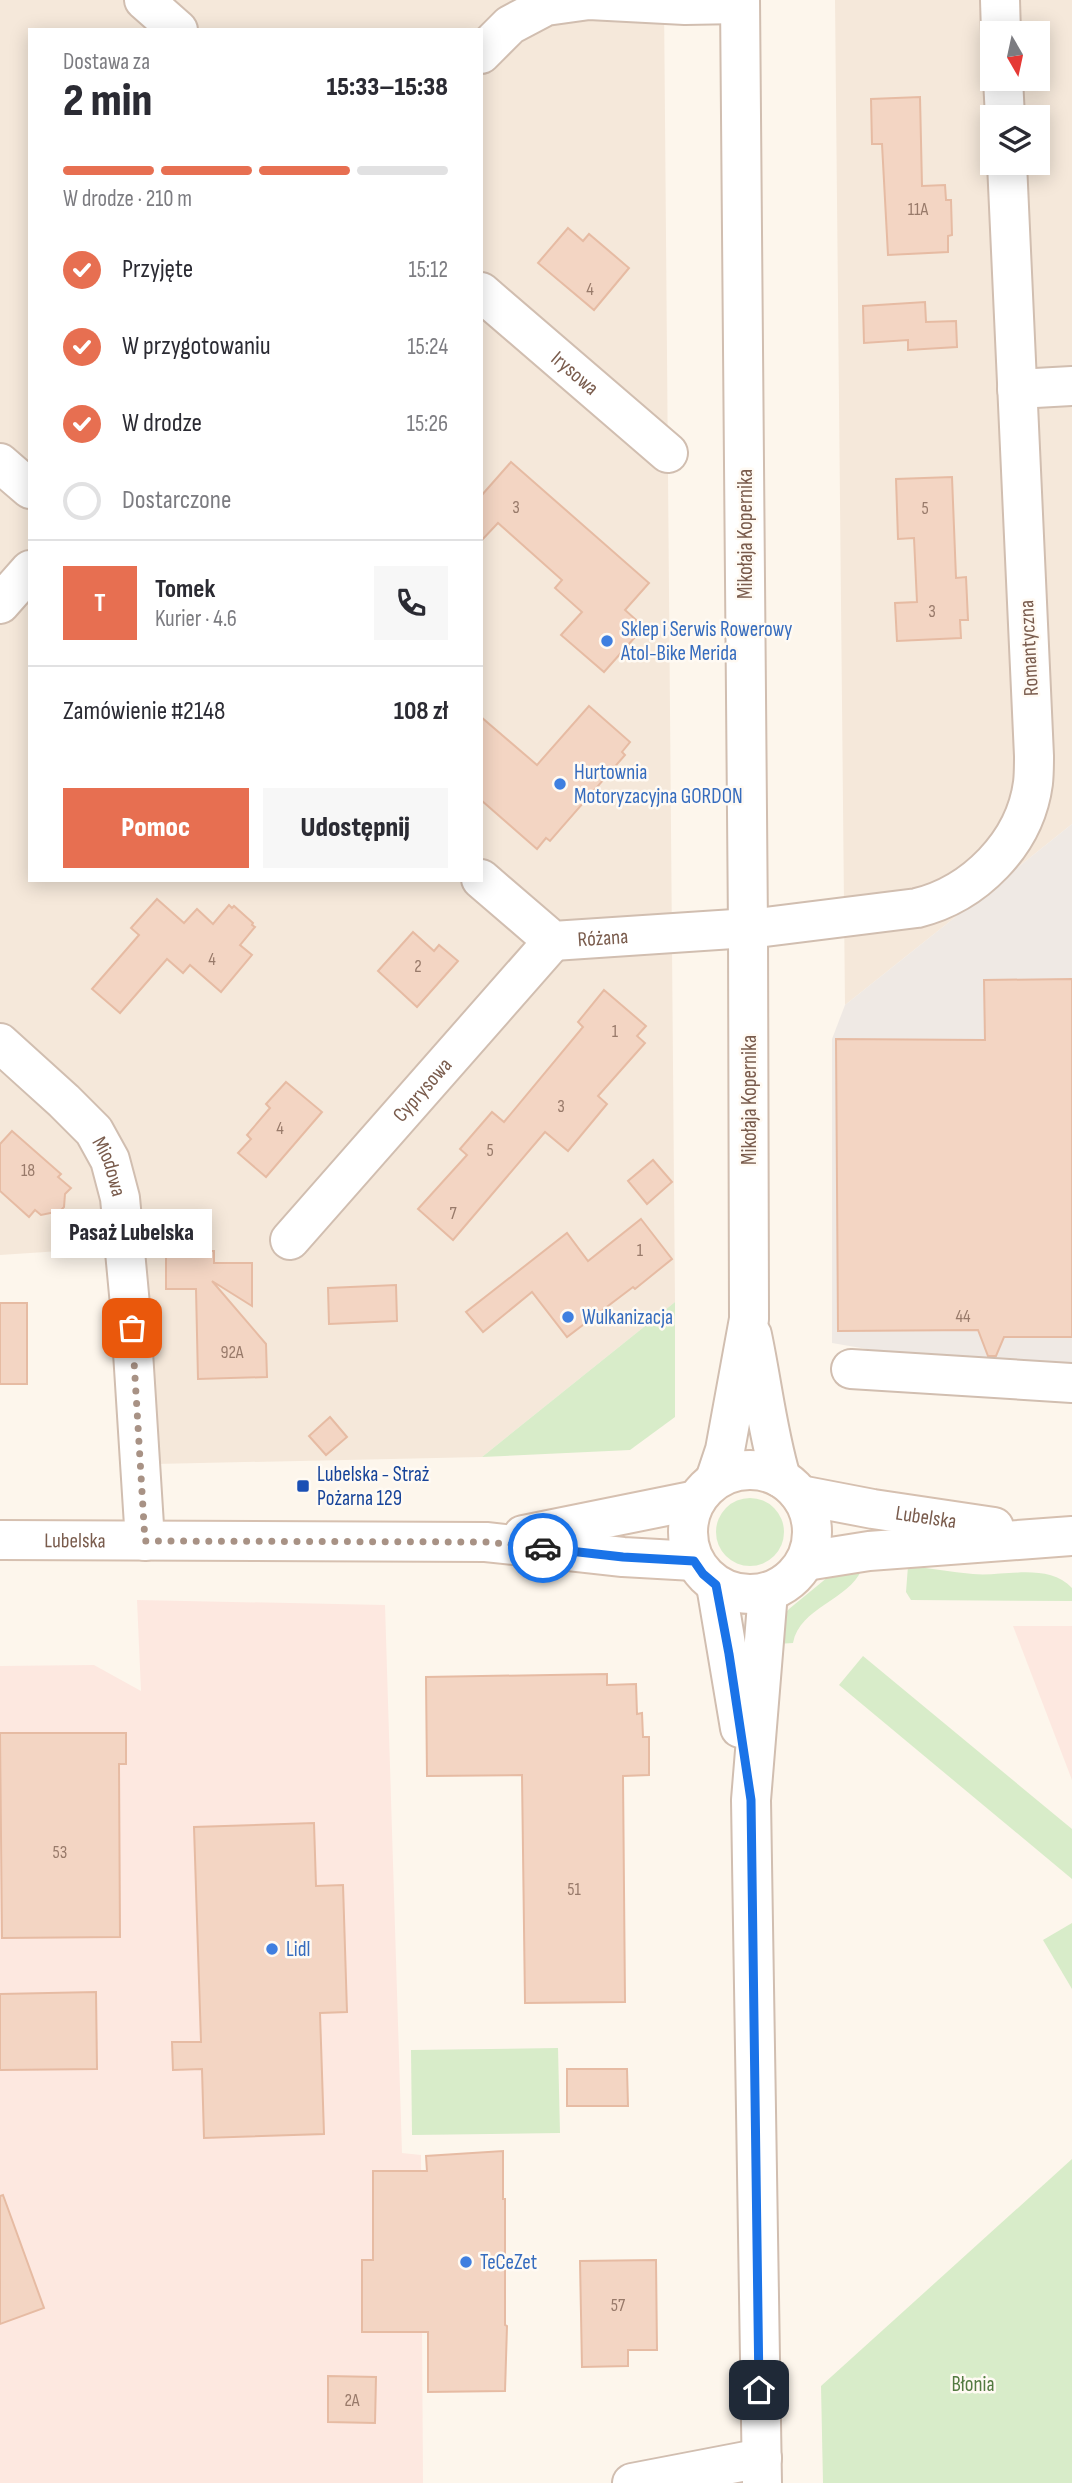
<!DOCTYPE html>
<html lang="pl">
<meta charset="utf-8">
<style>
:root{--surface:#fff;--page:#f7f7f7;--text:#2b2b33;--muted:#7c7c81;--line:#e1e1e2;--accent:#e76f51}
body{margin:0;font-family:"Sofia Sans Condensed",sans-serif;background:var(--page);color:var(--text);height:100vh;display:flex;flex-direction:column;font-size:26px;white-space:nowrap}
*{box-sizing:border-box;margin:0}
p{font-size:23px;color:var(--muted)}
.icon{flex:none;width:38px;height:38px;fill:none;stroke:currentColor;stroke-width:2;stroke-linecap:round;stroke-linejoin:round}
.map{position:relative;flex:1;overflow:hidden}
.drawer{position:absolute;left:28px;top:28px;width:455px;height:854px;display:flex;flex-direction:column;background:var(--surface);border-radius:0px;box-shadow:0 4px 18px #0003}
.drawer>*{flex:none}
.needle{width:46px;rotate:171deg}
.fabs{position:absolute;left:980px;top:21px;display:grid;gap:14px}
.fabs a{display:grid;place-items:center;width:70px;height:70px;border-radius:0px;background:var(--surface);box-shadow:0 4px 18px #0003;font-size:35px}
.pin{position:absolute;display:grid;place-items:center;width:60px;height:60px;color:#fff;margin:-30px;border-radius:14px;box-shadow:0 4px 10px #0006}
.courier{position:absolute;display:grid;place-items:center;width:70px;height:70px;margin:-35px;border:5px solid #1a73e8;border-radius:50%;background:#fff;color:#222;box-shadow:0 2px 9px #0007}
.bubble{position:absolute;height:49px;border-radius:0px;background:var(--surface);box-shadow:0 4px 18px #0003;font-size:23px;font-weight:800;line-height:49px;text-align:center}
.headline em{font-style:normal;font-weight:800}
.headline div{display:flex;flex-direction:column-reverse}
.headline{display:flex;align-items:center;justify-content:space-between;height:119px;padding:0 35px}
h1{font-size:46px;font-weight:800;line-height:52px}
.bar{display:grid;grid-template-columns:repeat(4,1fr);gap:10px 7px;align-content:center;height:84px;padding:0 35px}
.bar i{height:9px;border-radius:5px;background:var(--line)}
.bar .current{background:var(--accent)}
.bar p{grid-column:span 4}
.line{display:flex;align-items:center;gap:18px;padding:0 35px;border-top:2px solid var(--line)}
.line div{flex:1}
.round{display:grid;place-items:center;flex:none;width:74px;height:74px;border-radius:0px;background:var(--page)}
ol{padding:0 35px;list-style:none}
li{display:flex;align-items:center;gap:21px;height:77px}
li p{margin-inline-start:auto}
li .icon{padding:7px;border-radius:50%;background:var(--accent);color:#fff;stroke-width:4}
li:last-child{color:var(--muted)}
li i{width:38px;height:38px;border:4px solid var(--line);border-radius:50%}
.button{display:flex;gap:14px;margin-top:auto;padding:14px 35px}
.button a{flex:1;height:80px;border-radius:0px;background:var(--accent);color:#fff;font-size:28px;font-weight:800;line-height:80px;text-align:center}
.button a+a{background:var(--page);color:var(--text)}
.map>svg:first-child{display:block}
.residential{fill:#f5e8da;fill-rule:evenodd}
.commercial{fill:#fde8e0}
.industrial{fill:#efe9e4}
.green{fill:#d8ecc9}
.building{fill:#f3d5c3;stroke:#e6bba3;stroke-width:2}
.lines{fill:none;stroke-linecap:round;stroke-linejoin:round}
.minor-casing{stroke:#d1beb0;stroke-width:42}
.tertiary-casing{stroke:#d1beb0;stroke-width:42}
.secondary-casing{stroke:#d6c0b0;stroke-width:42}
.minor{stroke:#fff;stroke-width:38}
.tertiary{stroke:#fff;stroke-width:38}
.secondary{stroke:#fff;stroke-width:38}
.done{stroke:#a89285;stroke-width:7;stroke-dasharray:0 12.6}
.route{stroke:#1a73e8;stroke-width:9}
.shop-dot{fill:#3f7fe0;stroke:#fffaf3;stroke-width:2.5}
.transit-dot{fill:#1a4fb4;stroke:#fffaf3;stroke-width:2.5}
.labels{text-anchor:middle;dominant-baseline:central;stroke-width:5;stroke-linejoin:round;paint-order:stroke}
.number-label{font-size:18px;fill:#987a6a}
.street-label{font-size:21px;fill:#7a5c4d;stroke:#fffaf3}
.shop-label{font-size:21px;fill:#366cbe;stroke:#fffaf3;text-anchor:start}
.transit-label{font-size:21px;fill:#164399;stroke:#fffaf3;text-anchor:start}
.park-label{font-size:21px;fill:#537a41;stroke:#fffaf3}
</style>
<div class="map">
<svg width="1072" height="2483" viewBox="0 0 1072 2483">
<rect width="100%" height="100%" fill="#fdf6ec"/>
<g class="residential">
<path d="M0,0H664L675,1302L482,1457L155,1464L135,1246L0,1255ZM30,30H481V880H30Z"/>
<path d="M835,0H1072V824L845,1005ZM992,33H1038V79H992ZM992,117H1038V163H992Z"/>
</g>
<g class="commercial">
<polygon points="137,1600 385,1605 402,2153 421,2155 423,2483 0,2483 0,1666 94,1665 141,1691"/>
<polygon points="1013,1626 1072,1626 1072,1780"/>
</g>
<polygon class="industrial" points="1072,824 1072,1368 914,1357 832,1343 832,1039 845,1005"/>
<g class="green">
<polygon points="675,1302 675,1417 630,1450 482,1457"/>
<circle cx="750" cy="1532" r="34"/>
<path d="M908,1566C929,1568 951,1572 973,1574C1004,1577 1047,1562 1072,1588V1601L911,1600L906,1592Z"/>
<path d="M862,1569C848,1601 800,1607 793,1643L777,1644L783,1616L789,1609L828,1577L841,1571Z"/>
<polygon points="863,1656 1072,1829 1072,1879 839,1685"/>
<polygon points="1072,1923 1072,1989 1043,1940"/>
<polygon points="558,2048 560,2133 412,2135 411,2050"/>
<polygon points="1072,2159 1072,2483 823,2483 821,2386"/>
</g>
<g class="building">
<polygon points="920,97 922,186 945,185 946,200 951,200 952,235 948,236 948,252 888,255 882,144 872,144 871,99"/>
<polygon points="568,228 583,241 589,234 629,268 594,310 538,263"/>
<polygon points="925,302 926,322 956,321 957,347 908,350 908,340 864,343 863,306"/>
<polygon points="511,462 649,583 625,610 644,627 604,672 561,635 582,612 555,588 562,580 498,523 481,541 481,496"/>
<polygon points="952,477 956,578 966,577 968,620 960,620 961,638 897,641 895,603 917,602 914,538 898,539 896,479"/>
<polygon points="589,706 630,742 622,752 625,755 550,841 546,838 537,849 481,800 481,717 537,765"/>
<polygon points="157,899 184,923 197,909 213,924 229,905 232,908 234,906 253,923 252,925 255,927 240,945 252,955 221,992 190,965 183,973 167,959 120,1013 92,989 139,935 131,928"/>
<polygon points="413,932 434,951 439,945 458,961 417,1007 378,971"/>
<polygon points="1072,979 1072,1337 1004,1337 996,1356 988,1356 978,1330 838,1331 836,1039 985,1040 984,980"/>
<polygon points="604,990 646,1026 637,1036 645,1043 598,1096 607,1104 568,1151 545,1132 453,1240 418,1209 467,1155 460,1149 492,1112 504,1122 583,1027 578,1022"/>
<polygon points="286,1082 322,1112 266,1177 238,1153 251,1139 247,1135 270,1108 266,1104"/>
<polygon points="12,1131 61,1174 58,1177 71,1188 65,1194 64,1207 60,1211 41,1215 35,1210 29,1217 0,1191 0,1144"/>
<polygon points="653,1160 672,1182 647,1204 628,1181"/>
<polygon points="641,1219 672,1259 635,1289 633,1287 567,1337 532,1292 483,1332 466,1312 567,1233 588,1261"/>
<polygon points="180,1234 192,1238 196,1242 203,1242 204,1251 214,1251 214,1263 252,1263 252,1306 212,1281 266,1344 267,1377 198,1379 196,1289 166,1289 166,1242 174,1243"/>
<polygon points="396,1285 397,1321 329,1324 328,1288"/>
<rect x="0" y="1303" width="27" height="81"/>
<polygon points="330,1417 347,1437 326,1455 309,1436"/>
<polygon points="607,1674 607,1685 636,1684 637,1714 642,1713 643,1737 649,1737 649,1775 623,1776 625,2002 525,2003 522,1775 427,1776 426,1677"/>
<polygon points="0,1733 126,1733 126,1764 119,1764 120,1937 2,1938"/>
<polygon points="314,1823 316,1886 343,1885 347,2012 320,2013 324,2134 204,2138 202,2069 173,2070 172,2042 201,2042 194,1827"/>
<polygon points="96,1992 97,2069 0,2070 0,1994"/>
<polygon points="567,2069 627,2069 628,2106 567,2106"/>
<polygon points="503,2151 503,2199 505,2199 505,2325 507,2326 505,2391 428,2392 428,2332 362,2332 362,2260 373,2260 373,2171 427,2171 426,2156"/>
<polygon points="3,2195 44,2308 0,2324 0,2196"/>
<polygon points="656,2260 657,2350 628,2350 628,2366 582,2367 580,2261"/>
<polygon points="328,2376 376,2377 375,2423 328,2422"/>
</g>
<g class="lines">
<g class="minor-casing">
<g id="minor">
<polyline points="144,0 178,30"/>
<polyline points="1000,0 1001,33"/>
<polyline points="481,54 510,25 546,6 589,0 685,5 740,4"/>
<polyline points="1003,79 1005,117"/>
<path id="s1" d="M481,292L668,453"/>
<polyline points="1017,389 1072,386"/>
<polyline points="0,463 30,489"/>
<polyline points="0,604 30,570"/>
<path id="s2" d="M481,879L553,941L765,927L917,908C974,894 1025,844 1033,783C1034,774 1034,765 1034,756L1007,163"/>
<path id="s3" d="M0,1043L64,1101L94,1131L110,1160L120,1198L130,1305L145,1541"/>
<path id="s4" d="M290,1240L553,941"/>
<polyline points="851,1369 1072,1383"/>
<polyline points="632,2483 762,2458"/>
</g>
</g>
<g class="tertiary-casing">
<g id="tertiary">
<path d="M752,1335C762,1382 767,1431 781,1478"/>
<polyline points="715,1480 725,1450 749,1319 748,928 740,0"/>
<polyline points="716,1585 740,1728"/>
<polyline points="762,2483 751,1800 768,1592"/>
</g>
</g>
<g class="secondary-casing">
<g id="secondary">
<circle cx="750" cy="1532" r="62"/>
<path id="s5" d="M800,1495L873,1509L994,1527"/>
<polyline points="523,1535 696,1500"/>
<path id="s6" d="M0,1540L486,1542L623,1557L694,1561"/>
<polyline points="806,1561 869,1551 1072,1536"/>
</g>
</g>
<use href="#minor" class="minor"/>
<use href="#tertiary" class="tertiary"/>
<use href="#secondary" class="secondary"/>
</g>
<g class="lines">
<polyline class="done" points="132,1328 145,1541 486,1542 543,1548"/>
<polyline class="route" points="543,1548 623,1557 694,1561 703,1574 716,1585 729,1654 751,1800 759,2390"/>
</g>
<g class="shop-dot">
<circle cx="607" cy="641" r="7"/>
<circle cx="560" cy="784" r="7"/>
<circle cx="568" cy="1317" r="7"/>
<circle cx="272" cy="1949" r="7"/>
<circle cx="466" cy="2262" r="7"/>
</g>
<rect class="transit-dot" x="296" y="1479" width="14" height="14" rx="3.5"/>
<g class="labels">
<g class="number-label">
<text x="918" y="209">11A</text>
<text x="590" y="289">4</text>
<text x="516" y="507">3</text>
<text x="925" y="508">5</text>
<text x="932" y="611">3</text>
<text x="212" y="959">4</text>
<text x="418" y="966">2</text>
<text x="615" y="1031">1</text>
<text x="561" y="1106">3</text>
<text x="280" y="1128">4</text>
<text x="490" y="1150">5</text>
<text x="28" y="1170">18</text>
<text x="453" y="1213">7</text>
<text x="640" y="1250">1</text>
<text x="963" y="1316">44</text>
<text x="232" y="1352">92A</text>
<text x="60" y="1852">53</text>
<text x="574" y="1889">51</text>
<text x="618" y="2305">57</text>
<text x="352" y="2400">2A</text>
</g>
<g class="street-label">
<text stroke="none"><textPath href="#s1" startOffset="124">Irysowa</textPath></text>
<text transform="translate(745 534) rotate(-90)">Mikołaja Kopernika</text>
<text transform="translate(1029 648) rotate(-93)">Romantyczna</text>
<text stroke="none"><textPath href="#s2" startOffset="145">Różana</textPath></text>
<text stroke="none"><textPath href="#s4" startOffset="200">Cyprysowa</textPath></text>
<text transform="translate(749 1100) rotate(-90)">Mikołaja Kopernika</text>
<text stroke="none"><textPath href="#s3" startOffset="168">Miodowa</textPath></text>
<text stroke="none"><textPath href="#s5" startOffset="128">Lubelska</textPath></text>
<text stroke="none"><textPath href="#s6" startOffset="75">Lubelska</textPath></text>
</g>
<g class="shop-label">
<text x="621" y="629">Sklep i Serwis Rowerowy<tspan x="621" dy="24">Atol-Bike Merida</tspan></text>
<text x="574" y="772">Hurtownia<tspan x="574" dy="24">Motoryzacyjna GORDON</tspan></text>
<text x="582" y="1317">Wulkanizacja</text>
<text x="286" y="1949">Lidl</text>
<text x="480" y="2262">TeCeZet</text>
</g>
<g class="transit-label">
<text x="317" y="1474">Lubelska - Straż<tspan x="317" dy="24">Pożarna 129</tspan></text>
</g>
<g class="park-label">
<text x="973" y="2384">Błonia</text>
</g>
</g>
</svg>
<div class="fabs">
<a><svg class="needle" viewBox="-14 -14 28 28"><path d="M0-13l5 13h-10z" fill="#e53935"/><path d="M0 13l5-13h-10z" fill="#7c7c81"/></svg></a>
<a><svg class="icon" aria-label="layers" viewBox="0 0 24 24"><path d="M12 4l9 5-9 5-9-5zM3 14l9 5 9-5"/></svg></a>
</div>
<div class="pin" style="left:132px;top:1328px;background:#ea580c"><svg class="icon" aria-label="bag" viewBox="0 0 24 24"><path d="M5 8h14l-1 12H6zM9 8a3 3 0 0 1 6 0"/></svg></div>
<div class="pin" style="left:759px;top:2390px;background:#1f2937"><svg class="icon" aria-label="home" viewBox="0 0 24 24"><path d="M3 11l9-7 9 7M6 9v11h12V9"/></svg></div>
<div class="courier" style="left:543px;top:1548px"><svg class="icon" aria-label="car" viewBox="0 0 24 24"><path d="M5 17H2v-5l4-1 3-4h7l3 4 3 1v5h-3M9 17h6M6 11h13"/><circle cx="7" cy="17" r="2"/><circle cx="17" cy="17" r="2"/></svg></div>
<div class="bubble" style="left:51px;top:1209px;width:161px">Pasaż Lubelska</div>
<section class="drawer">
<div class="headline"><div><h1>2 min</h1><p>Dostawa za</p></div><em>15:33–15:38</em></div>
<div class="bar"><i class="current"></i><i class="current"></i><i class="current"></i><i></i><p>W drodze · 210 m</p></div>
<ol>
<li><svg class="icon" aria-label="check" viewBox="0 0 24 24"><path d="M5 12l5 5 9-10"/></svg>Przyjęte<p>15:12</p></li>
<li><svg class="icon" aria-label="check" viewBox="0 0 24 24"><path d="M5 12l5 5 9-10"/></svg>W przygotowaniu<p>15:24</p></li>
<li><svg class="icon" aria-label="check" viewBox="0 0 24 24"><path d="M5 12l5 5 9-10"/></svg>W drodze<p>15:26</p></li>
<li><i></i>Dostarczone</li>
</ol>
<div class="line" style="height:126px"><b class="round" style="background:var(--accent);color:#fff">T</b><div><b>Tomek</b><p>Kurier · 4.6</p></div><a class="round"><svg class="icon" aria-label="phone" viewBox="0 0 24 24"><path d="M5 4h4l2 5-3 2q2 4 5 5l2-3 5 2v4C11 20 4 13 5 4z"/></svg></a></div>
<div class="line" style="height:91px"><div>Zamówienie #2148</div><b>108 zł</b></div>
<div class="button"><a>Pomoc</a><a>Udostępnij</a></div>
</section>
</div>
